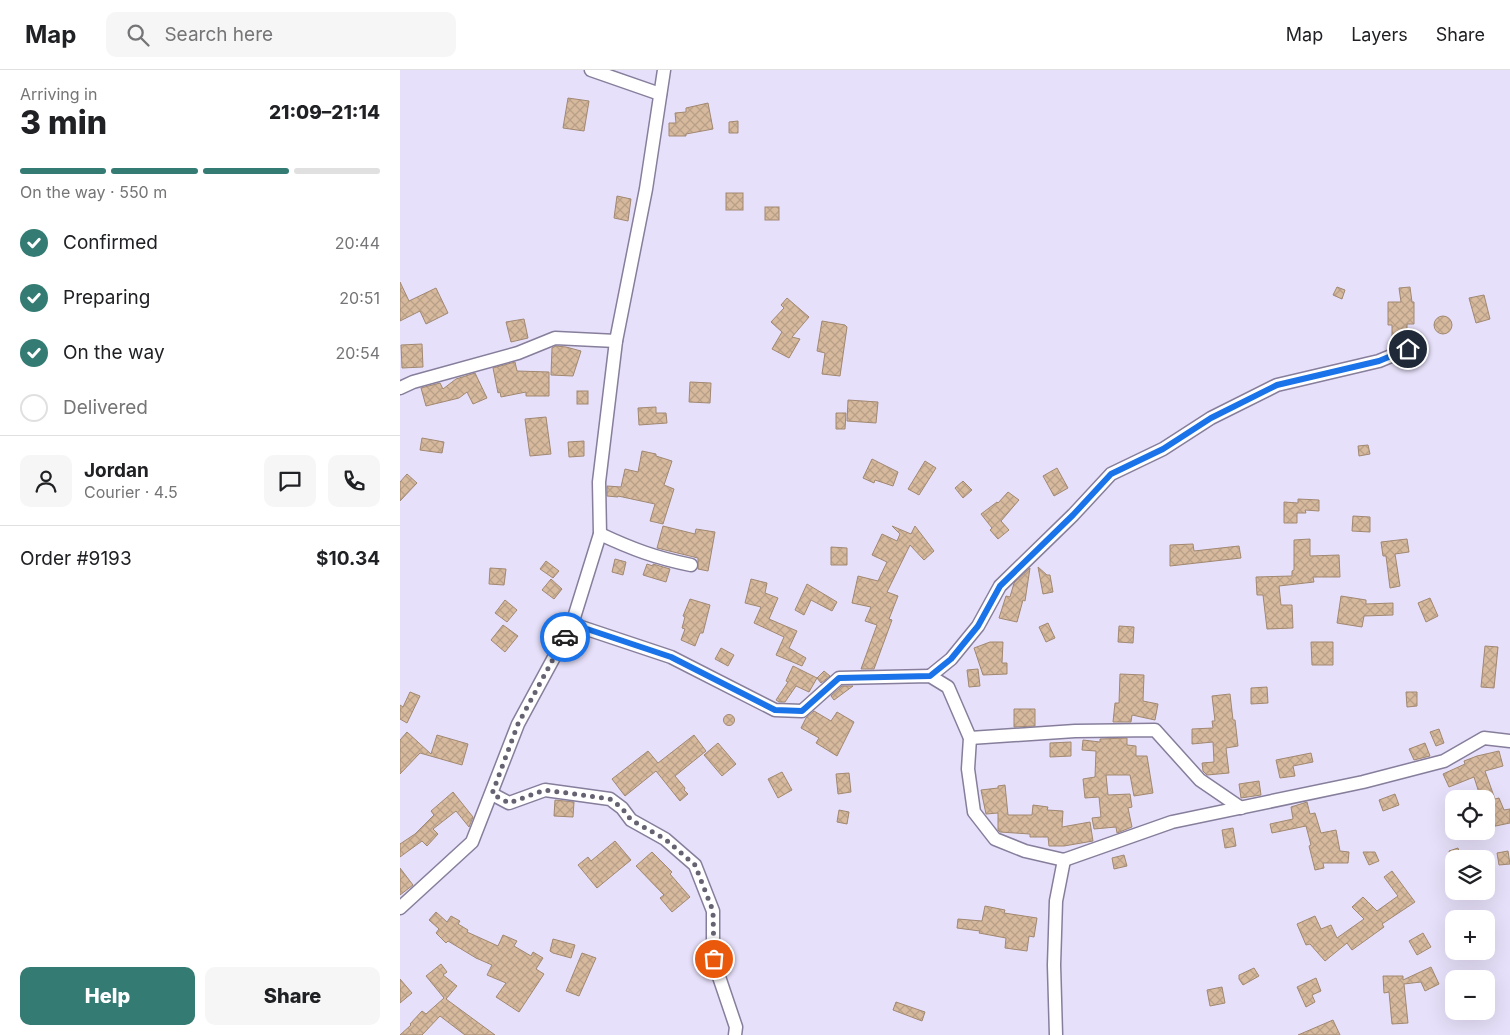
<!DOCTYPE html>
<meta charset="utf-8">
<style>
:root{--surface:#fff;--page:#f6f6f6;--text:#202124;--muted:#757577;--line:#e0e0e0;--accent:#347b74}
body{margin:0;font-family:Inter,sans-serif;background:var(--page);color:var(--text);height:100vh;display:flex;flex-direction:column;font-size:19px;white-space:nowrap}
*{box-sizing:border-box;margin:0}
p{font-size:16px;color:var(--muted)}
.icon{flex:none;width:28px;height:28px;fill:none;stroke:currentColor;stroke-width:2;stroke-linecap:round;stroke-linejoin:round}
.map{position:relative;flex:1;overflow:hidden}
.drawer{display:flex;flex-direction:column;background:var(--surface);width:400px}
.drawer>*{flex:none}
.tools{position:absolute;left:1045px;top:720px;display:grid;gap:10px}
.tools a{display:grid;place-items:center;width:50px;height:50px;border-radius:10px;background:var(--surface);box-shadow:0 5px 20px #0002;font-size:25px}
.pin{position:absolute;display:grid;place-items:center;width:42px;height:42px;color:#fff;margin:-21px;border:2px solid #fff;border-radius:50%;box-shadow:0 1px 5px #0007}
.courier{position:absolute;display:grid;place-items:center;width:50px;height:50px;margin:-25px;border:4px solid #1a73e8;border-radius:50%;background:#fff;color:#222;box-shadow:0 1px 6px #0007}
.overview em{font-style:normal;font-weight:800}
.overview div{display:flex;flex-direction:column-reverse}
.overview{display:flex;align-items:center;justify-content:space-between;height:85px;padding:0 20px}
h1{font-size:32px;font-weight:800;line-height:38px}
.bar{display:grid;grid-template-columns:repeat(4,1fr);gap:8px 5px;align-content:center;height:60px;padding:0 20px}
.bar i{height:6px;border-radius:4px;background:var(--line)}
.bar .active{background:var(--accent)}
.bar p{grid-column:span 4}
.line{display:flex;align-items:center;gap:12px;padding:0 20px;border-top:1px solid var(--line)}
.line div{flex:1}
.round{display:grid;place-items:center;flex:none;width:52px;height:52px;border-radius:10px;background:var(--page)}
ol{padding:0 20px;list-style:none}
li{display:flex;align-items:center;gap:15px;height:55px}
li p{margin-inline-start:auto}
li .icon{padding:5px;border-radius:50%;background:var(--accent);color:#fff;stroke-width:4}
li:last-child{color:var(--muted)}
li i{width:28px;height:28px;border:2px solid var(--line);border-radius:50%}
.cta{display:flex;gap:10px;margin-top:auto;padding:10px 20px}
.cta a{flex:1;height:58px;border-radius:10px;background:var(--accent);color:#fff;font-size:20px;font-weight:800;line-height:58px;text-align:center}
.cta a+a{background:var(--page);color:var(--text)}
header{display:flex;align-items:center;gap:30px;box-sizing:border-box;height:70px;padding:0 25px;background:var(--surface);border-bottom:1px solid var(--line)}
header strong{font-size:24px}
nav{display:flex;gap:28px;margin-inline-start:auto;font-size:18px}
.search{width:350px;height:45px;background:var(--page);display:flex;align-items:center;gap:12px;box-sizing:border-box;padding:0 18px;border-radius:10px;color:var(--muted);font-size:19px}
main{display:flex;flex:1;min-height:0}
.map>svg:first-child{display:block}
.building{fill:url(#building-cross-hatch);stroke:#a18872}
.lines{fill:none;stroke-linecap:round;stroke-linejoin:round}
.minor-casing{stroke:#867e9b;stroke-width:15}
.minor{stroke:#fff;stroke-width:12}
.done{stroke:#666272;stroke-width:5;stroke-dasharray:0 9}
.route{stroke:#1a73e8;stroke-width:6}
</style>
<header>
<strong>Map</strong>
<div class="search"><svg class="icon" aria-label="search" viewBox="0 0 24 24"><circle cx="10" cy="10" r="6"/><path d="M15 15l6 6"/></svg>Search here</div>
<nav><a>Map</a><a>Layers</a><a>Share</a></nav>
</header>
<main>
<section class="drawer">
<div class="overview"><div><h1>3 min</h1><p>Arriving in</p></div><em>21:09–21:14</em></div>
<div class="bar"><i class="active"></i><i class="active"></i><i class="active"></i><i></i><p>On the way · 550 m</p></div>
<ol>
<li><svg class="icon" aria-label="check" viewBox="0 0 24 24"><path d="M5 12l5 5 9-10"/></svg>Confirmed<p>20:44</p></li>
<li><svg class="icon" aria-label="check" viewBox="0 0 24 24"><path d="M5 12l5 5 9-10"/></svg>Preparing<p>20:51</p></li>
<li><svg class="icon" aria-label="check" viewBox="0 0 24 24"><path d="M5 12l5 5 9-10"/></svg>On the way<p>20:54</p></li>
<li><i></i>Delivered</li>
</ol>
<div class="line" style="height:90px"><a class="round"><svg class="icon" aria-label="person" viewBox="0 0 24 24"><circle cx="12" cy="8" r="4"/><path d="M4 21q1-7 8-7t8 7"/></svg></a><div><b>Jordan</b><p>Courier · 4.5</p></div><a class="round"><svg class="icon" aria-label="chat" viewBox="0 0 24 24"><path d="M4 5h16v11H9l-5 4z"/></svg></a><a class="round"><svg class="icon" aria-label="phone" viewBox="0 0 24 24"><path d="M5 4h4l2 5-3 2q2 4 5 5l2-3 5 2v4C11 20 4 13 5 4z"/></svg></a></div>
<div class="line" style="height:65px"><div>Order #9193</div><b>$10.34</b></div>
<div class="cta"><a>Help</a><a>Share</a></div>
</section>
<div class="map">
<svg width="1110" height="965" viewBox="0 0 1110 965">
<defs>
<pattern id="building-cross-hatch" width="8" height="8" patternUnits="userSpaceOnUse" patternTransform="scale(1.25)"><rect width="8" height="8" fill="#d7b99d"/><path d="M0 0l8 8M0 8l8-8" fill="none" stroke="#b89f87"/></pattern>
</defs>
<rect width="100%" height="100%" fill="#e7e0fa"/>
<g class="building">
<polygon points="168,28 189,31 184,61 163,58"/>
<polygon points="308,33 313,59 286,64 286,66 269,66 269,53 276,53 275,43 286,42 286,38"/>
<polygon points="338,51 338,63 329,63 329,52"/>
<rect x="326" y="123" width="17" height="17"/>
<polygon points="217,126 231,129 228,151 214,148"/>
<rect x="365" y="137" width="14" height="13"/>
<polygon points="0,212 9,231 36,218 48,243 26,254 20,241 0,251"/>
<polygon points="937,217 945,220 942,229 933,225"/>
<polygon points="1010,217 1012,232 1014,232 1014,254 1007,254 1007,271 992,272 992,255 988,255 988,232 1001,232 999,218"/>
<polygon points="1084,225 1090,249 1076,253 1069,228"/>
<polygon points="387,228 409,247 392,267 400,269 389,288 372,279 382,262 371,252 384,238 381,235"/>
<circle cx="1043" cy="255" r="9"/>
<polygon points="124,249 128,268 111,272 106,252"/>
<polygon points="422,251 445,255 447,257 440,306 422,304 425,283 417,281"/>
<polygon points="22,274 23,297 2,298 1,275"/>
<polygon points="156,276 166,277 181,281 173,306 151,305 152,278"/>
<polygon points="115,292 117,301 149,302 149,326 126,326 126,322 101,327 100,322 98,323 93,298"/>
<polygon points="75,303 87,328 73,334 67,322 59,328 26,336 21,318 40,313 43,319 56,309"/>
<polygon points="290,312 311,313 310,333 289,332"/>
<rect x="177" y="321" width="11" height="13"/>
<polygon points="448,330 478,332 476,353 447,351"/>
<polygon points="256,337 256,343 266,343 267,353 239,355 238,338"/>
<polygon points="436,343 446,343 445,359 436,359"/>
<polygon points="146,347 151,384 130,386 125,349"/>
<polygon points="22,368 44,372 42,383 20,380"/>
<polygon points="184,371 184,386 169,387 168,372"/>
<polygon points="968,375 970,384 959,386 958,376"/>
<polygon points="242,381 256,384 256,386 272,391 264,415 274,419 263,454 250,451 255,434 218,426 218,427 207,426 207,416 221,417 225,399 238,402"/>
<polygon points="472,389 498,402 493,416 475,410 474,413 463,408"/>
<polygon points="525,391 536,398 519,425 508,419"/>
<polygon points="657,398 668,418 654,426 643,406"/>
<polygon points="7,404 17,413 0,431 0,412"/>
<polygon points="563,411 572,420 563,428 555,418"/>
<polygon points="608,422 619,430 601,451 609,460 598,469 590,460 592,458 581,444 597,432 598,433"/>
<polygon points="898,429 919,430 919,441 905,440 906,443 897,443 897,453 884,453 884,432 898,433"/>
<polygon points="953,446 970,447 970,462 952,461"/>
<polygon points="263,456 295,464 296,459 315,462 308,501 298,499 298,488 257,478"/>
<polygon points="492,456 511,464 515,456 534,481 524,490 510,475 487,522 498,526 489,549 492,550 474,599 461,599 477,555 465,551 471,537 452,533 458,506 478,511 487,492 472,485 482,464 497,471 500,464"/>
<polygon points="910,469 910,486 939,485 940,507 913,507 914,512 879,516 881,535 892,535 893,558 867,559 863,525 857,525 856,507 892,506 892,501 894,500 894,470"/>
<polygon points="1007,469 1009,482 995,484 1000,516 990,518 986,486 983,486 981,472"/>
<polygon points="793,474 794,481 839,476 841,488 770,496 770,475"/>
<polygon points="431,477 447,478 447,495 431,495"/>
<polygon points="215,489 226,492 223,505 212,502"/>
<polygon points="146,491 159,501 153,508 140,499"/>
<polygon points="247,494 253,496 253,494 270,499 266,512 243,505"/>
<polygon points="638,497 647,505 650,505 653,522 643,524"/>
<polygon points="90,498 106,499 104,515 89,514"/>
<polygon points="630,498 625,531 623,530 617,552 599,548 606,526 610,527 614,513"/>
<polygon points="151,509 162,519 154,529 142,520"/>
<polygon points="351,509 367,513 365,523 378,528 369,549 397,561 389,578 406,588 402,596 376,585 384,567 354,553 361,537 345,533"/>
<polygon points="407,514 437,532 432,541 411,530 404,545 395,540"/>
<polygon points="941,526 966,530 966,534 993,533 993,545 964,546 962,557 937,553"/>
<polygon points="1030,528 1038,546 1026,552 1018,533"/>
<polygon points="290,529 310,535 303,563 300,563 295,576 281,570 285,559 282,558 285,547 283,546"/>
<polygon points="105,530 117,540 107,552 95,543"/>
<polygon points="648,553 655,568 646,572 639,557"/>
<polygon points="103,555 118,566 105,582 91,570"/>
<polygon points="719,556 734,557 733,573 718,572"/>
<polygon points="590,572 603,572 602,593 607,593 607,604 583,605 574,578"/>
<polygon points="911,572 933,572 933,595 912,595"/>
<polygon points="1085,576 1098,577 1094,618 1081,617"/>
<polygon points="321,578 334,585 328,596 315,589"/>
<polygon points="393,596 417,608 409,622 396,616 385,632 379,632 376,630 388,612 386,611"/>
<polygon points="578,599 580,616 569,617 567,600"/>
<polygon points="424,601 430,606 421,613 417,608"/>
<polygon points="720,604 744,605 743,631 758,634 755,650 732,645 731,652 713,652 715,633 719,633"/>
<polygon points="442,616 453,616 434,630 431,626"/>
<polygon points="867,617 868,633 851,634 851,618"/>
<polygon points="10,622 20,626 7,653 0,649 0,635 3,637"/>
<polygon points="1006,622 1017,622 1017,636 1007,637"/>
<polygon points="830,624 833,650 835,650 838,676 826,678 829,703 807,705 803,701 802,693 814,692 813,672 792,674 792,659 813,658 812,651 815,651 812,626"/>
<polygon points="614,639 635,639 635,656 614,657"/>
<polygon points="414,641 431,651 437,642 454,652 437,686 416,673 419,668 401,658 406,648"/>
<circle cx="329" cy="650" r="5.5"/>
<polygon points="1039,659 1044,673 1036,676 1030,662"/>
<polygon points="7,662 31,684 37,665 68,674 62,695 20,683 0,704 0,670"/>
<polygon points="294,665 306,681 275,706 285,718 284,720 288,724 280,731 256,701 225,726 212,709 248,681 258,693"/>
<polygon points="727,668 727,675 736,676 736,686 747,686 753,723 734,726 730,705 706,705 708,725 730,724 732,737 728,738 732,757 717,763 716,757 694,759 692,748 701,747 699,727 685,728 683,709 695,707 696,681 682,680 683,670 700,672 700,669"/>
<polygon points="671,672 671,686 650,687 650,673"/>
<polygon points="318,673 336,694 322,706 304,685"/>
<polygon points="1025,673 1030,686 1014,690 1009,679"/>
<polygon points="1099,681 1103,696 1085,701 1095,729 1099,728 1104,740 1110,739 1110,753 1086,758 1086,729 1081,729 1074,707 1049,717 1043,704 1065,694 1064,691 1077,686"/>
<polygon points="911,683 913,692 893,696 895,706 880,708 876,690"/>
<polygon points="382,702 392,720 378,728 368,709"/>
<polygon points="449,703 451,722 438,724 436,704"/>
<polygon points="859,711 861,725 841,728 839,714"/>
<polygon points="605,715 608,745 632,745 633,735 648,737 647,740 663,741 662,757 690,752 693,771 664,776 649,776 648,767 630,767 630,764 600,762 598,760 598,743 586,744 581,720 598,718 598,716"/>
<polygon points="53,722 73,747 69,757 56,741 33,759 38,764 27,776 22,771 0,787 0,774 15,764 34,745 31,741"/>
<polygon points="995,724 999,735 983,741 979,730"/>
<polygon points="155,730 174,732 173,747 154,746"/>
<polygon points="907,732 910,744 915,743 921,763 936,760 940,781 949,782 948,793 923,793 924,798 915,800 909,776 911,775 906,756 872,763 870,754 893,749 891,737"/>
<polygon points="439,740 449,742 447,754 437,752"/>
<polygon points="833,758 836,776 825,778 822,760"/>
<polygon points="215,771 231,790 197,818 178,795 188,787 191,791"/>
<polygon points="1058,778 1061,789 1051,789 1049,781"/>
<polygon points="1108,781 1110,794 1099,795 1097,783"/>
<polygon points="252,782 272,802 270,804 290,827 272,842 260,828 264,825 236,796"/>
<polygon points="963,782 975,782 979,791 969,795"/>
<polygon points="724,785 727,796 714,799 712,788"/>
<polygon points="0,798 13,815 0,825"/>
<polygon points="992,801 1015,832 982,854 984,857 952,880 947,873 925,891 910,874 906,875 897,854 915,846 921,859 931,855 937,868 964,849 952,837 963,827 977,841 998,826 984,807"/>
<polygon points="585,836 605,840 604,843 637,848 634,867 629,866 627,881 605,878 606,868 579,863 580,861 557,858 558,849 582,851"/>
<polygon points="36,842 47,852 51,846 60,851 58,854 68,860 67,862 98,876 103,865 117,871 114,876 131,886 133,882 143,888 136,899 144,904 119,942 96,927 106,913 87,905 92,895 76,888 48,871 46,873 36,863 39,859 29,850"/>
<polygon points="1023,863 1031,877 1017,885 1009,871"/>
<polygon points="153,869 175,875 171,888 153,883 150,881"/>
<polygon points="182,883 196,888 179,926 166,921"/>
<polygon points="41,894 47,902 43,905 57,916 46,929 95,965 65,965 40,946 22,965 0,965 11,955 10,954 22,941 26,944 44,928 26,906"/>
<polygon points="1031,897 1039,914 1025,921 1021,912 1004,914 1008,953 992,954 989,922 984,923 983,906 1003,906 1003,910"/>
<polygon points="854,898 859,906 843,915 839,909 839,905"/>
<polygon points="916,908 921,921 912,925 915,932 906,937 897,917"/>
<polygon points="0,909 12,923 0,933"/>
<polygon points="822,917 825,933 810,936 807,920"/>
<polygon points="496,932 525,942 522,951 493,940"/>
<polygon points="933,950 940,965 898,965"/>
</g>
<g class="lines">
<g class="minor-casing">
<g id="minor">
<polyline points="191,0 260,24"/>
<polyline points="0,318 13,312 118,283 155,268 216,271"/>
<path d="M200,464C232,479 256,488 291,495"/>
<polyline points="172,554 271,587 375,640 402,641 439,608 530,606 548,617 570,668 568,699 574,742 595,769 625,781 664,790 772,752 963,712 1044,691 1084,668 1110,671"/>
<polyline points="530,606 551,589 578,556 600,516 673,445 711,404 763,379 811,348 877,315 979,291 1008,279"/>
<polyline points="570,668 675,661 755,660 800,710 841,738"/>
<polyline points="92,724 109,733 145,720 210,729 222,738 231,750 265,769 295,795 313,841 313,889 336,957 335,965"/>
<polyline points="0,838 72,772 118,654 172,554 200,464 199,412 216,271 246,119 264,0"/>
<polyline points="656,965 654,895 656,831 664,790"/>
</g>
</g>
<use href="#minor" class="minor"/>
</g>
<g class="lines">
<polyline class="done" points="165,567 118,654 92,724 109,733 145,720 210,729 222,738 231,750 265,769 295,795 313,841 314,889"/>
<polyline class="route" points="165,567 172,554 271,587 375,640 402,641 439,608 530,606 551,589 578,556 600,516 673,445 711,404 763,379 811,348 877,315 979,291 1008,279"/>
</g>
</svg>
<div class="tools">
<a><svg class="icon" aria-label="locate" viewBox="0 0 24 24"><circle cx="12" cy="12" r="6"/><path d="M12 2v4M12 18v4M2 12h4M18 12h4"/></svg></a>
<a><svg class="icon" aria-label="layers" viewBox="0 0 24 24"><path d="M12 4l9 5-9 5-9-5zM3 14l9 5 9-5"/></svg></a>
<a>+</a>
<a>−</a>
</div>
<div class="pin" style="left:314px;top:889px;background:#ea580c"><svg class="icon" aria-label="bag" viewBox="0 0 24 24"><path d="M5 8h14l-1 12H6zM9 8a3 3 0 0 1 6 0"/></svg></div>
<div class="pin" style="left:1008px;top:279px;background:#1f2937"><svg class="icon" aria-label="home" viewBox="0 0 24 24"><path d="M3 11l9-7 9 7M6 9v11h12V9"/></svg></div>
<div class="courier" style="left:165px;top:567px"><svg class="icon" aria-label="car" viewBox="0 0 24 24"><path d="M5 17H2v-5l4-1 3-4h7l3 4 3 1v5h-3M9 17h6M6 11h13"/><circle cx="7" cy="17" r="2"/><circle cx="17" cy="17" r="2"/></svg></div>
</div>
</main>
